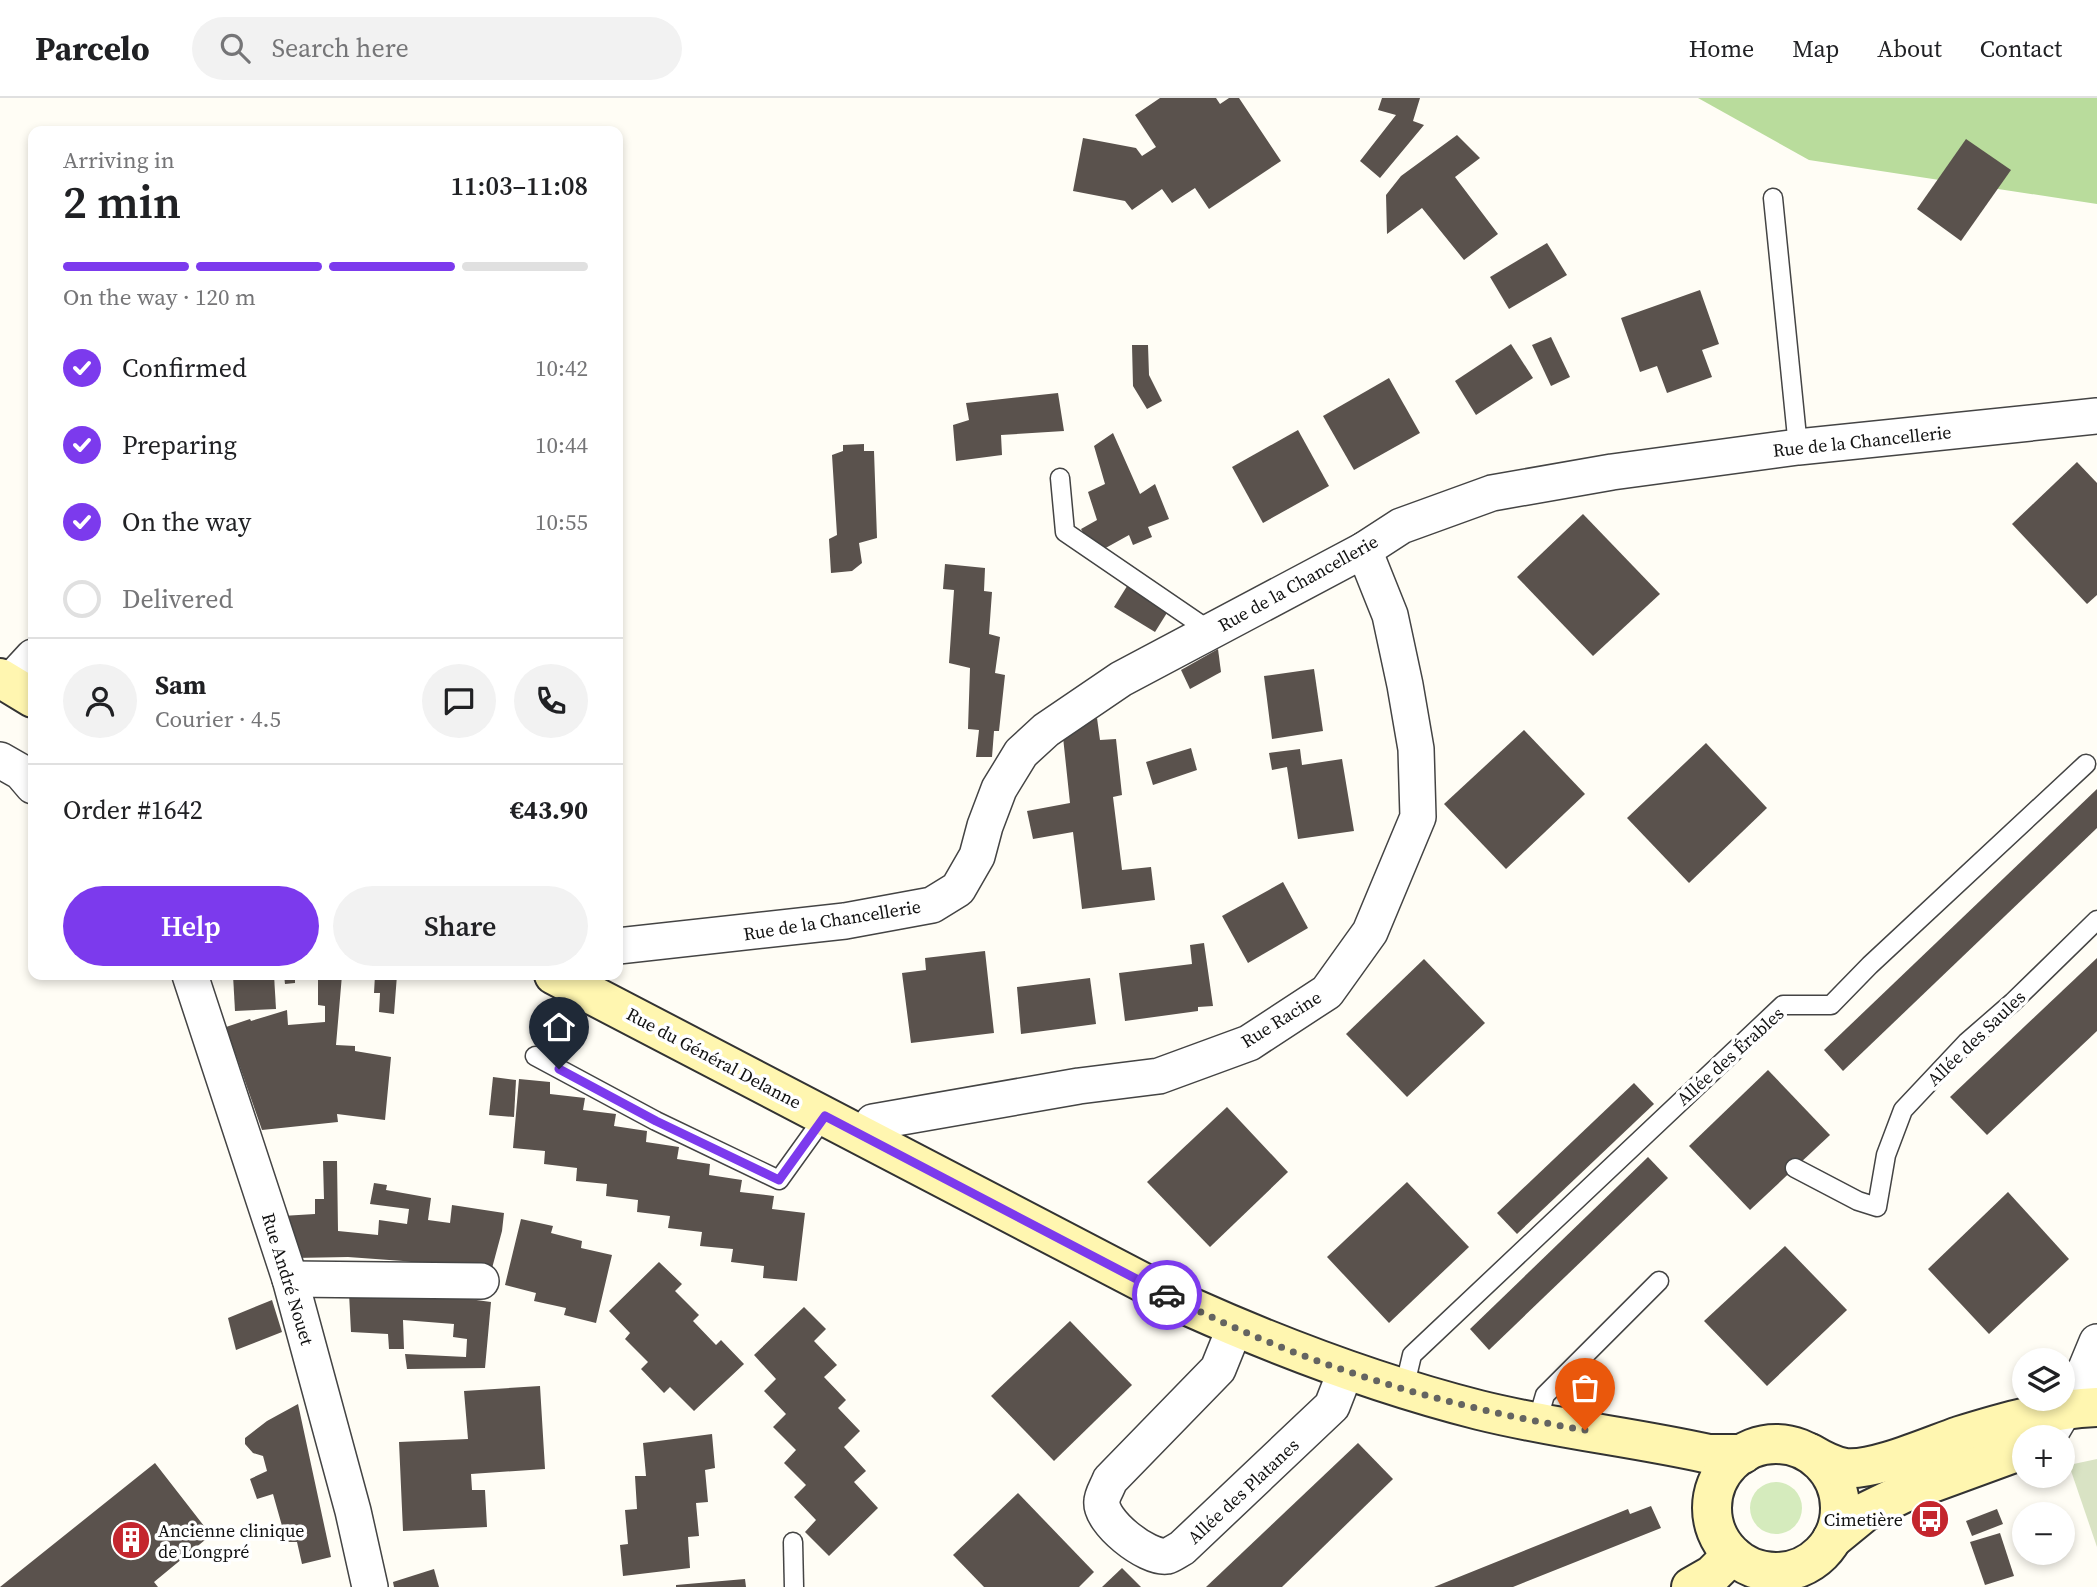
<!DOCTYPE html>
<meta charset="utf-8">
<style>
:root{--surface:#fff;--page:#f2f2f2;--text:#202124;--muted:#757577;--line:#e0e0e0;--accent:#7c3aed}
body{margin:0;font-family:"Source Serif 4",serif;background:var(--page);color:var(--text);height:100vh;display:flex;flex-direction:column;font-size:26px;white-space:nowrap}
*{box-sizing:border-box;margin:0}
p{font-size:23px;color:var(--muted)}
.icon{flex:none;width:38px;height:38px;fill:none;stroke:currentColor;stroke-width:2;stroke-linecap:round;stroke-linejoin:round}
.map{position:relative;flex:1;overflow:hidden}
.side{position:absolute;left:28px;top:28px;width:595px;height:854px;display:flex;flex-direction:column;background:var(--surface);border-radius:14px;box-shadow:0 4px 10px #0003}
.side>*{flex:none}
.tools{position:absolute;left:2012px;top:1250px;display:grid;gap:14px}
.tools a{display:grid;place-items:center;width:63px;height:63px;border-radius:50%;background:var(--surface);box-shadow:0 4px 10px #0003;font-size:35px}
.pin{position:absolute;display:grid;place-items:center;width:60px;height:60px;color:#fff;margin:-72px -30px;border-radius:50% 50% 50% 0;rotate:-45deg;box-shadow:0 0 7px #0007}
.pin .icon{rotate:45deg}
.courier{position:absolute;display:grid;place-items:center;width:70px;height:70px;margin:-35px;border:5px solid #7c3aed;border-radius:50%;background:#fff;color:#222;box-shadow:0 2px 9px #0007}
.overview em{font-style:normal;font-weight:600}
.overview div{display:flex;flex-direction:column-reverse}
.overview{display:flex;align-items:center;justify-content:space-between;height:119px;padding:0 35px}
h1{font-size:46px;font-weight:600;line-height:52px}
.bar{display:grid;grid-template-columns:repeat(4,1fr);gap:10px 7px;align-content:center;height:84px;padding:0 35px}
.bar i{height:9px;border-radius:5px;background:var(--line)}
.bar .selected{background:var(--accent)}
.bar p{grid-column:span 4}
.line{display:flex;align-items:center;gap:18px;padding:0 35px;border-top:2px solid var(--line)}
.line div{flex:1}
.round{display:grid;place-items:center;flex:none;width:74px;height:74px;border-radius:37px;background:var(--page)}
ol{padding:0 35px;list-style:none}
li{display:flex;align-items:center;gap:21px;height:77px}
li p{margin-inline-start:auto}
li .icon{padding:7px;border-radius:50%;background:var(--accent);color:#fff;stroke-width:4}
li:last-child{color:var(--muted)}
li i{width:38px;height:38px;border:4px solid var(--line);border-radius:50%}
.button{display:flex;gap:14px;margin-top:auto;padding:14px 35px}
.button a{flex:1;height:80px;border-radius:42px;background:var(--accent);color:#fff;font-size:28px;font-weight:600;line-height:80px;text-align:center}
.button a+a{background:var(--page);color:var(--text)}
header{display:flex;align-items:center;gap:42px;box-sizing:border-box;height:98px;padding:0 35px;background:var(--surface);border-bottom:2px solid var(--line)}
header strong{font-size:33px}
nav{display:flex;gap:38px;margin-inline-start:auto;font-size:24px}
.search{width:490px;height:63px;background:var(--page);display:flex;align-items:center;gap:18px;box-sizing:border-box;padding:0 24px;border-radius:38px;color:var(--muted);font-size:26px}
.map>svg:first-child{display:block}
.green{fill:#d5ebbd}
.forest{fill:#b9dc9c}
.cemetery{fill:#d9e3c4}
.building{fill:#5a524d}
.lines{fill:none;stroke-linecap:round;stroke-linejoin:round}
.lane-casing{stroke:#444;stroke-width:21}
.street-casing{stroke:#444;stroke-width:38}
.secondary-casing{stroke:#333;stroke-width:42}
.lane{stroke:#fff;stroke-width:18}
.street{stroke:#fff;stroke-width:35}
.secondary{stroke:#fff6b0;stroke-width:38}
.done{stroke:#646461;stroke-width:7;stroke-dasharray:0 12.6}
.route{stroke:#7c3aed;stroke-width:9}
.labels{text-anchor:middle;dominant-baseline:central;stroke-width:7;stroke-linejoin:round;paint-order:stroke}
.street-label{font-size:18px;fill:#111;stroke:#fff}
.poi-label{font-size:18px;fill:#111;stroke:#fff;text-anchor:end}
</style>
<header>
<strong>Parcelo</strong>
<div class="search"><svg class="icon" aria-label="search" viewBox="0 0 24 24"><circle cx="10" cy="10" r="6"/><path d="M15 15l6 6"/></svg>Search here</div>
<nav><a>Home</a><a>Map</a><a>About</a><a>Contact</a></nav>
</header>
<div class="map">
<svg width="2097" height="1489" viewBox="0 0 2097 1489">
<rect width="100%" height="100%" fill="#fffdf5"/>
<circle class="green" cx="1776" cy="1410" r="26"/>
<polygon class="forest" points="1698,0 2097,0 2097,106 1809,62"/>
<polygon class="cemetery" points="2097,1361 2097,1449 2069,1367"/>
<g class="building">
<polygon points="1160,0 1216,0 1220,6 1229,0 1239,0 1281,63 1209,111 1195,90 1172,105 1162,91 1132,112 1125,103 1073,93 1083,40 1136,50 1142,58 1156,49 1135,17"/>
<polygon points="1382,0 1420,0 1413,23 1424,27 1380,80 1360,63 1396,17 1378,12"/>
<polygon points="1457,37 1480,60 1455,79 1498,136 1464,162 1422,110 1387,136 1386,97 1401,78"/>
<polygon points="1966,41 2011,72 1961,143 1917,111"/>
<polygon points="1547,145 1567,177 1509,211 1490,179"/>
<polygon points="1700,192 1719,246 1702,252 1712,279 1667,295 1657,268 1640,274 1621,220"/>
<polygon points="1551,239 1570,279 1551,288 1532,247"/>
<polygon points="1511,246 1533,280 1476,317 1455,283"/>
<polygon points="1132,247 1148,247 1149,277 1162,303 1147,311 1133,288"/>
<polygon points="1389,280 1420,335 1354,372 1323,318"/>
<polygon points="1058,295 1064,333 1001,337 1002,357 956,363 953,327 969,322 966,305"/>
<polygon points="1298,332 1329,388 1263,425 1232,369"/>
<polygon points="1113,335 1140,396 1155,386 1169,421 1148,429 1152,439 1133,447 1129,437 1102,452 1090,446 1081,431 1097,422 1088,394 1105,386 1094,348"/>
<polygon points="864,346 864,353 874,353 877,440 859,445 862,465 852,473 831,475 829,441 837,437 832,357 843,353 843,347"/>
<polygon points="2077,364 2097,385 2097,497 2087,506 2012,426"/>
<polygon points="1583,416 1660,496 1593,558 1517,479"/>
<polygon points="945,466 985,470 984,493 992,494 989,536 1000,539 995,575 1005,577 999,633 994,633 992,659 976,659 979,632 968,631 970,570 949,565 954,492 943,491"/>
<polygon points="1129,485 1170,510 1155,534 1114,509"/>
<polygon points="1218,551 1221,574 1190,591 1181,572"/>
<polygon points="1314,571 1323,633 1272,641 1264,578"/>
<polygon points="1097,620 1100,642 1116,641 1122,697 1113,699 1122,772 1151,769 1155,802 1082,811 1073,734 1033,741 1027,713 1070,705 1063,639"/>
<polygon points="1524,632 1585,696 1506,771 1444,706"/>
<polygon points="1706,645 1767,710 1689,785 1627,720"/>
<polygon points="1191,650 1197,672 1153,687 1146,664"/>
<polygon points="1300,651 1302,667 1342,661 1354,733 1298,741 1287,669 1272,672 1269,655"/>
<polygon points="2097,691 2097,730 1843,973 1824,952"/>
<polygon points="1283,784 1308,830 1248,865 1222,818"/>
<polygon points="1204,845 1213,908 1198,909 1198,913 1125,923 1119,875 1192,866 1190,847"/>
<polygon points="985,853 994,935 911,945 902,875 926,872 925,860"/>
<polygon points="2097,860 2097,933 1987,1037 1950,999"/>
<polygon points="1424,861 1485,925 1407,999 1346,936"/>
<polygon points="233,877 274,877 276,911 235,913"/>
<polygon points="284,877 295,877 295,885 285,886"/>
<polygon points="318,877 342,877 336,947 355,948 355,953 391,959 385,1022 337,1016 338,1024 262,1032 226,929 250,921 251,923 287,912 288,927 325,924 325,908 318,907"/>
<polygon points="375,877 397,877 394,916 379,914 380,895 374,895"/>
<polygon points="1090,880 1096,926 1021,936 1017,889"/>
<polygon points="1768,972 1830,1037 1750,1112 1689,1048"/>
<polygon points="493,979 516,982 514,1019 489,1017"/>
<polygon points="519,981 550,984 550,996 585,1000 583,1012 616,1016 614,1028 647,1033 646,1044 679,1049 677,1061 710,1066 709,1077 742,1082 740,1094 774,1098 772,1111 805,1115 797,1183 763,1180 764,1168 731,1164 733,1151 700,1148 702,1134 668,1130 670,1118 637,1114 638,1102 606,1098 607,1086 576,1083 577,1070 544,1066 545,1053 513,1050"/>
<polygon points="1634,985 1654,1006 1517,1136 1497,1115"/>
<polygon points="1227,1009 1288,1074 1210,1149 1147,1084"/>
<polygon points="1648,1059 1668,1080 1489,1252 1470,1231"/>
<polygon points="323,1063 337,1063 338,1133 378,1137 379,1122 407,1126 409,1111 370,1106 374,1085 387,1087 386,1092 431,1100 428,1122 450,1125 452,1107 504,1115 502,1133 491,1174 403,1163 348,1159 294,1160 282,1118 315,1116 315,1101 324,1101"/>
<polygon points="1407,1084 1469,1149 1389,1225 1327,1159"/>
<polygon points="2008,1094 2069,1161 1989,1236 1928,1171"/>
<polygon points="521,1121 553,1128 551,1135 582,1143 581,1150 612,1157 596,1225 564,1217 566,1210 534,1203 536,1195 505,1187"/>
<polygon points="1785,1148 1847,1212 1767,1288 1704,1223"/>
<polygon points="659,1164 682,1186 675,1193 699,1217 693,1223 716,1247 721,1242 744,1266 694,1313 670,1289 664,1295 641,1271 648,1264 625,1241 630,1235 609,1213"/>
<polygon points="349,1195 447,1198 491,1204 485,1270 407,1271 405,1256 466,1259 467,1241 453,1239 454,1226 403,1222 404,1251 389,1251 388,1236 351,1234"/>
<polygon points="272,1202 282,1234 236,1252 228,1220"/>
<polygon points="804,1209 826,1231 814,1243 837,1267 824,1279 846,1302 838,1310 860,1333 844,1349 866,1373 854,1384 878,1410 829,1458 805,1434 816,1422 794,1399 806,1387 784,1365 796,1352 773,1329 786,1316 764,1293 776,1281 754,1257"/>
<polygon points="1070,1223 1132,1287 1054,1363 991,1298"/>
<polygon points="540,1288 545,1371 471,1376 472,1392 485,1392 487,1429 403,1433 399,1344 468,1341 464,1293"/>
<polygon points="298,1306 331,1459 302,1466 297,1444 289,1444 286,1442 273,1396 257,1401 250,1381 267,1373 263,1358 253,1355 245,1346 245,1340 267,1323"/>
<polygon points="712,1336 715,1370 705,1372 708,1404 696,1405 699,1438 688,1439 690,1470 623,1478 620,1447 628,1446 625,1412 637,1411 635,1378 646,1378 643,1345"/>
<polygon points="1358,1345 1393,1381 1282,1489 1206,1489"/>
<polygon points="155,1365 211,1437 154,1484 158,1489 0,1489"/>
<polygon points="1018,1395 1094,1474 1079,1489 984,1489 953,1457"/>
<polygon points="1651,1408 1661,1430 1513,1489 1434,1489 1628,1411 1630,1416"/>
<polygon points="1997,1411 2003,1426 1972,1438 1966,1423"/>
<polygon points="2000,1435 2014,1478 1985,1487 1970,1444"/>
<polygon points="1122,1470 1141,1489 1102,1489"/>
<polygon points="434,1471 439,1489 394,1489 393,1484"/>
<polygon points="745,1481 746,1489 676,1489 676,1487"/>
</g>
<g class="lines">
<g class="lane-casing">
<g id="lane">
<polyline points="1773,100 1798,349"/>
<polyline points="1060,380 1065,434 1210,533"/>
<polyline points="535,958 656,1023 779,1082 825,1018"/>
<polyline points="1795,1070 1858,1103 1877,1109 1886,1057 1903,1012 1967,944 2013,904 2097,822"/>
<polyline points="1404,1291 1412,1257 1783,907 1831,907 1870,867 2086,666"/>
<polyline points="1537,1324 1545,1297 1659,1183"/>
<polyline points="793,1444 794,1489"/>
</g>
</g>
<g class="street-casing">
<g id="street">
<polyline points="9,585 33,559"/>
<polyline points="0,662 21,674 33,688"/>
<polyline points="618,848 845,823 932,807 958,791 977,758 985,728 999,691 1021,655 1046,632 1121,581 1364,452 1401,428 1492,395 1612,374 1798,349 2097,318"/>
<polyline points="190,877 290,1181 353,1413 370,1489"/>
<polyline points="865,1039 873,1024 1079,988 1159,978 1249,945 1327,894 1370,834 1418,719 1416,651 1405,587 1390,517 1364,452"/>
<polyline points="290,1181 481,1183"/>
<path d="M1235,1229L1218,1271L1110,1382C1108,1388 1102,1397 1102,1403C1099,1423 1147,1461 1167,1458C1171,1457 1178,1452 1182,1450L1332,1308L1346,1272"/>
<polyline points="2048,1339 2080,1285 2097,1244"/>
</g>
</g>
<g class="secondary-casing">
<g id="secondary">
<polyline points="0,580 33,600"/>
<path d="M554,877L1188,1208C1284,1251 1377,1286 1479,1312C1555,1331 1633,1339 1709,1356H1743"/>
<circle cx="1776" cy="1410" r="64"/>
<path d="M1810,1355C1820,1361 1833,1368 1845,1370C1874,1373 1930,1348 1959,1338C2004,1324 2050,1311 2097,1309"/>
<polyline points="1832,1441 1865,1414 1902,1396 2025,1351"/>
<polyline points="1691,1489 1712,1477 1732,1457"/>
</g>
</g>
<use href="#lane" class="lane"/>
<use href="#street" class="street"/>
<use href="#secondary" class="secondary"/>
</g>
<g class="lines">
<path class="done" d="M1167,1197C1297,1265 1441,1308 1585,1332"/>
<polyline class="route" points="559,971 656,1023 779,1082 825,1018 1167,1197"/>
</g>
<defs>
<g id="bus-disc" transform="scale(2.0125)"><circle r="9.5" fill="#c4262e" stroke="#fff"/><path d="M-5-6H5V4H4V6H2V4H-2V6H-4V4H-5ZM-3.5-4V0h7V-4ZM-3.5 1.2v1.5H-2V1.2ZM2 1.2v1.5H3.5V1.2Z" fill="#fff"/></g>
<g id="building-disc" transform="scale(2.0125)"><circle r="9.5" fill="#c4262e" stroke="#fff"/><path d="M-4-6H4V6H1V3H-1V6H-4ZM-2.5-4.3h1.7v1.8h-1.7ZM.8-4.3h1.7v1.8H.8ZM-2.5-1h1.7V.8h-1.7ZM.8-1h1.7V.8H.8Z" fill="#fff"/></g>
</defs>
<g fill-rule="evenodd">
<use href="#bus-disc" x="1930" y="1421"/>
<use href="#building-disc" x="131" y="1442"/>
</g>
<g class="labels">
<g class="street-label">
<text transform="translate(1862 343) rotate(-6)">Rue de la Chancellerie</text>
<text transform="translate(1298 485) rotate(-29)">Rue de la Chancellerie</text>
<text transform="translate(832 822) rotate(-9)">Rue de la Chancellerie</text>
<text transform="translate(1281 921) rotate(-32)">Rue Racine</text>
<text transform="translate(1976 940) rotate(-44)">Allée des Saules</text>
<text transform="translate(1730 958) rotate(-42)">Allée des Érables</text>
<text transform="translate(714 960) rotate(28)">Rue du Général Delanne</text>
<text transform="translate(288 1181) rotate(73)">Rue André Nouet</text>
<text transform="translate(1243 1393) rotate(-43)">Allée des Platanes</text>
</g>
<g class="poi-label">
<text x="1903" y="1421">Cimetière</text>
<text x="158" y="1432" text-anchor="start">Ancienne clinique<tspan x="158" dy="21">de Longpré</tspan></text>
</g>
</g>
</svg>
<div class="tools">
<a><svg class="icon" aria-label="layers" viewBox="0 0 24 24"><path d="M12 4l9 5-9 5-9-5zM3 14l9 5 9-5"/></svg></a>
<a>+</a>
<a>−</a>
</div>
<div class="pin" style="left:1585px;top:1332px;background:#ea580c"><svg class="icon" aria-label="bag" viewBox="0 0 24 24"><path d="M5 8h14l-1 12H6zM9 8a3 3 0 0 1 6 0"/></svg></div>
<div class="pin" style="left:559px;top:971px;background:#1f2937"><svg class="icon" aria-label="home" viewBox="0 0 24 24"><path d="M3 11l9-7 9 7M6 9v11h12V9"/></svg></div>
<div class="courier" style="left:1167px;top:1197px"><svg class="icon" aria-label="car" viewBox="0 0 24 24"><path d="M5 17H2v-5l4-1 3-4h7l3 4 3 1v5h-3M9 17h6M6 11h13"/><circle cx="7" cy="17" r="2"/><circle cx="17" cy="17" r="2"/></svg></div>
<section class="side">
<div class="overview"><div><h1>2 min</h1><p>Arriving in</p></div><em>11:03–11:08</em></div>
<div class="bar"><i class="selected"></i><i class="selected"></i><i class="selected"></i><i></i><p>On the way · 120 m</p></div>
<ol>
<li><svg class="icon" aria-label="check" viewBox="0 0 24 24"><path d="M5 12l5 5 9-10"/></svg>Confirmed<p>10:42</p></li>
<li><svg class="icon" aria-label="check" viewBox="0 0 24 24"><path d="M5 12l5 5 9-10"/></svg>Preparing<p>10:44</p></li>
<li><svg class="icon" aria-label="check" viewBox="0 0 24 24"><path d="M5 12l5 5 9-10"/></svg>On the way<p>10:55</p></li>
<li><i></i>Delivered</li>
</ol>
<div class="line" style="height:126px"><a class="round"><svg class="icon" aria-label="person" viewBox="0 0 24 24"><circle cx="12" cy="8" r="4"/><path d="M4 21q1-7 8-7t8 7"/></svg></a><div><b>Sam</b><p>Courier · 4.5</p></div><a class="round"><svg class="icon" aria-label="chat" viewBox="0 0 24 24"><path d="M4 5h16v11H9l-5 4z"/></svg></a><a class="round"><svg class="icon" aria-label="phone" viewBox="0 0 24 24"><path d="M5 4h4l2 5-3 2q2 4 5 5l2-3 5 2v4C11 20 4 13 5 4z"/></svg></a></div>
<div class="line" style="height:91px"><div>Order #1642</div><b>€43.90</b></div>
<div class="button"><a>Help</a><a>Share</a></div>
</section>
</div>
